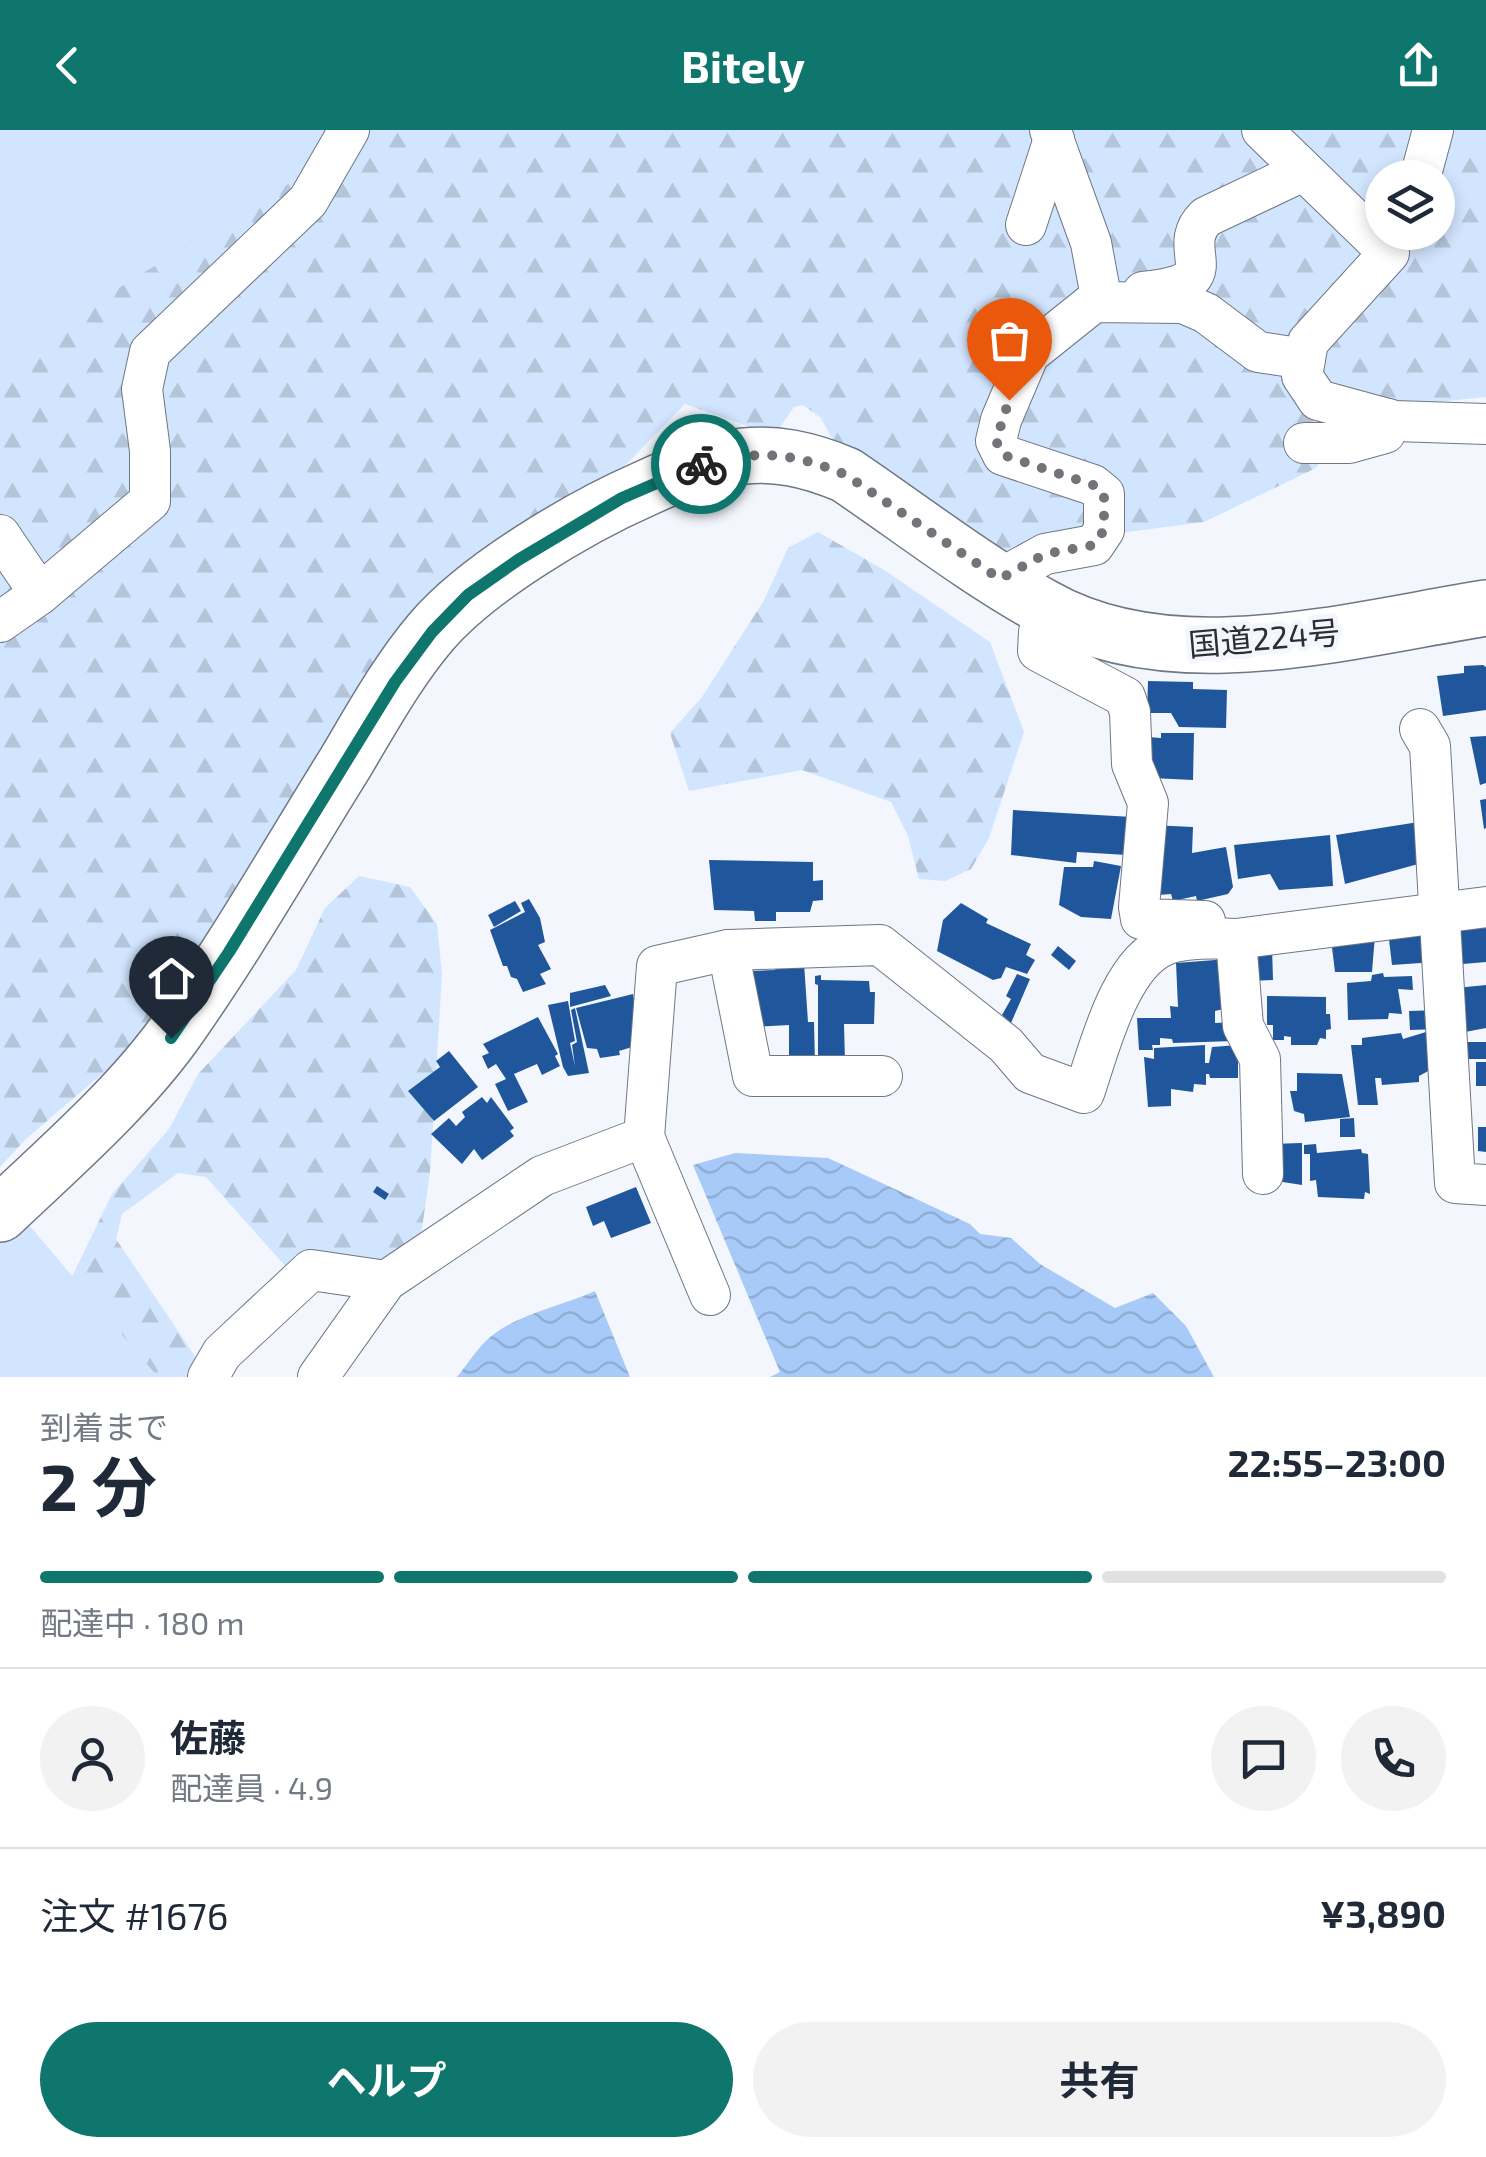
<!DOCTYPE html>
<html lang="ja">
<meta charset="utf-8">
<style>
:root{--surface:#fff;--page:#f2f2f3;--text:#1f2937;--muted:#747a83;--line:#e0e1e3;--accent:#0f766e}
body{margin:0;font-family:"Exo 2","Noto Sans JP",sans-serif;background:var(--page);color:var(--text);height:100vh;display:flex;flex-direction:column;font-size:38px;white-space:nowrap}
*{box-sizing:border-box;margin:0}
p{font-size:32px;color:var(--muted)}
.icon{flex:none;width:55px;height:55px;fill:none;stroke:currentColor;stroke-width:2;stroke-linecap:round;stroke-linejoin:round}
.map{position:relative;height:1247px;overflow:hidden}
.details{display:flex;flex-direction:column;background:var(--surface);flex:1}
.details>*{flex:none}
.controls{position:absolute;left:1365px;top:30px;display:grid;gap:20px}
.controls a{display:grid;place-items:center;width:90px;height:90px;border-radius:50%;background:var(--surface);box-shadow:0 5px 15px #0003;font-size:50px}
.pin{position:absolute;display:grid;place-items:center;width:85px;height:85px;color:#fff;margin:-102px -42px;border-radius:50% 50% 50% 0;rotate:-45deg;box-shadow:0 0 10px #0007}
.pin .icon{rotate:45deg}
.courier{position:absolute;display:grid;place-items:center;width:100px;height:100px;margin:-50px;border:8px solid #0f766e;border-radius:50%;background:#fff;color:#222;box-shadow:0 2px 12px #0007}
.overview em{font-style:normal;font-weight:700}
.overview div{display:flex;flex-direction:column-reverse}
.overview{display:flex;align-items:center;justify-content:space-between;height:170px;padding:0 40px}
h1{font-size:65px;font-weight:700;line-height:75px}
.bar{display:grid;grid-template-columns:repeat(4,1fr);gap:15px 10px;align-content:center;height:120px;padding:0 40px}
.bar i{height:12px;border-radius:8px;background:var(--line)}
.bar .current{background:var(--accent)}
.bar p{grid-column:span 4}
.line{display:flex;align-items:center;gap:25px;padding:0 40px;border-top:2px solid var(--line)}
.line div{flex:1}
.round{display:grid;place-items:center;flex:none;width:105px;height:105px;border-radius:52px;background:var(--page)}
.primary-button{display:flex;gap:20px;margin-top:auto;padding:20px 40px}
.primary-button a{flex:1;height:115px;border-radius:60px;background:var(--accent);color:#fff;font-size:40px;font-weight:700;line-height:115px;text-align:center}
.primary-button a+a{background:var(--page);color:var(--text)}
header{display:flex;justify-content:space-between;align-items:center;height:130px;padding:0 40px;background:var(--accent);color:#fff;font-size:45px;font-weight:700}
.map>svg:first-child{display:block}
.forest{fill:url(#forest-firs);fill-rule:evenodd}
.green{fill:#d2e5fe}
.water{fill:url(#water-waves)}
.building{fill:#20579c}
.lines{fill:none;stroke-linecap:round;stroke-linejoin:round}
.minor-casing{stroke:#6e7784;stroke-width:42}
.highway-casing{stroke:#6e7784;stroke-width:58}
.minor{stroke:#fff;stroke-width:40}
.highway{stroke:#fff;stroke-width:55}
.done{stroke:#71757a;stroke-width:10;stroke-dasharray:0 18}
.route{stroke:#0f766e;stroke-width:12}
.labels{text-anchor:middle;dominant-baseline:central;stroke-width:10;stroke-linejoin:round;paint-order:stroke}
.street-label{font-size:32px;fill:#2b2f34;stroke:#f3f7fd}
</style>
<header><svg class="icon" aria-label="back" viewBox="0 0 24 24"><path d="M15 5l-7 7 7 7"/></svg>Bitely<svg class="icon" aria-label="share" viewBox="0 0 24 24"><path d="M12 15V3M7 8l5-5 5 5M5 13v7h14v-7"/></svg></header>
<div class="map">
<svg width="1486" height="1247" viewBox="0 0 1486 1247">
<defs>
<pattern id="forest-firs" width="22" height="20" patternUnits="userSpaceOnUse" patternTransform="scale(2.5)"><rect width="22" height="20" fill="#d2e5fe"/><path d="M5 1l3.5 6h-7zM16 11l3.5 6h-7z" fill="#b4c5da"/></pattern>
<pattern id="water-waves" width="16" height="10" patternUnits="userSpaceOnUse" patternTransform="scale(2.5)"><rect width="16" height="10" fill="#a7caf8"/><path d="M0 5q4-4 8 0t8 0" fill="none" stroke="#90aed5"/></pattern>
</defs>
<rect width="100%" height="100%" fill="#f3f7fd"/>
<g class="forest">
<path d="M0,0H1486V267L1406,275L1359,263L1316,338L1204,392L1028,415L1010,422L976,410L838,320L821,288L803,275L794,277L778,300L753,298L685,274L614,347L464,439L235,771L123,926L26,1009L0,1037ZM1382,48H1438V102H1382Z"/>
<polygon points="818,402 884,440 990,512 1024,602 989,708 971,739 945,751 919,749 908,706 891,672 802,640 689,661 670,603 702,567 763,472 788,418"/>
<polygon points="359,746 410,757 437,794 442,845 430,1042 420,1113 383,1139 295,1147 206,1047 178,1043 122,1084 116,1109 209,1247 0,1247 68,1155 112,1064 169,999 198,944 296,840 325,778"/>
</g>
<g class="green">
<polygon points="0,0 376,0 0,231"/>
<polygon points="0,1061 158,1247 0,1247"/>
</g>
<g class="water">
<polygon points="735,1023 828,1028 970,1094 980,1104 1011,1108 1040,1134 1115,1178 1153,1163 1186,1196 1214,1247 770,1247 780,1242 693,1035"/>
<path d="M595,1161L630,1247H457C467,1235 476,1220 487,1210C513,1185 562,1176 595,1161Z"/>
</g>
<g class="building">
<polygon points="1483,535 1486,537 1486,580 1443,586 1437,546 1464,543 1464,536"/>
<polygon points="1148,551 1193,552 1193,559 1227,560 1226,598 1179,597 1171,583 1147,583"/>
<polygon points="1161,603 1194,603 1193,650 1152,648 1148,607 1161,608"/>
<polygon points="1486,606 1486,653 1480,655 1470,607"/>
<polygon points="1486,669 1486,698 1484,699 1480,670"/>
<polygon points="1013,680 1132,687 1127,725 1077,722 1076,733 1011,725"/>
<polygon points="1425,691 1433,730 1345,754 1336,705"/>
<polygon points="1151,695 1193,697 1192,723 1226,717 1233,757 1228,764 1197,771 1196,766 1173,771 1171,764 1145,766"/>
<polygon points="1330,705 1333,756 1279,760 1270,744 1238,749 1234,715"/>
<polygon points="709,730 813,732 813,751 823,750 823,770 813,771 810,782 776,782 776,791 755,791 754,781 714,780"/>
<polygon points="1094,731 1121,736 1111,789 1081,787 1059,775 1064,737 1093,737"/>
<polygon points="529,769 540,788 545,812 538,815 551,839 540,844 546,854 523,862 517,849 511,847 507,836 503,836 490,800 525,782 521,773"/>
<polygon points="515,771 521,781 494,797 488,785"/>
<polygon points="961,773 988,789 986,793 1031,814 1026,825 1035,830 1027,844 1006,837 1001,848 993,850 937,821 943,790"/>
<polygon points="1486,794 1486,832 1451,835 1449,798"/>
<polygon points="1430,797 1435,832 1392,835 1388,801"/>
<polygon points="1375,805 1372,842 1335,842 1331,809"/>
<polygon points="1058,816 1076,831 1069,840 1051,825"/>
<polygon points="1250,817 1272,817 1273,850 1251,851"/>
<polygon points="1228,829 1228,878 1215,881 1215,893 1234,892 1234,911 1173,913 1172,909 1160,908 1160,915 1152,915 1153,920 1139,920 1137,888 1171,888 1170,876 1178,877 1176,833"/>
<polygon points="804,833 808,892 814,892 815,935 789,936 789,895 753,897 747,841 775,840 776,834"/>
<polygon points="1383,843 1384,847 1412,846 1413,860 1398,859 1402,884 1389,883 1388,889 1348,890 1347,853 1371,851 1372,845"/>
<polygon points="1017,844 1030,849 1011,893 1002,885 1011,869 1006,866"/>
<polygon points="821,845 821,850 869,851 870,862 875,862 874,894 844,894 845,932 818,935 818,855 815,854 815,846"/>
<polygon points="605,855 611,866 570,877 570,863"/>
<polygon points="1486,855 1486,898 1460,903 1456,858"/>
<polygon points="633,864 642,914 619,921 620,925 600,928 597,919 587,918 576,878"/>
<polygon points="1267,866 1326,867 1326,884 1330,884 1331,899 1326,900 1326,909 1320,908 1317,915 1291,915 1291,907 1284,906 1284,910 1273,910 1273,895 1267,895"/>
<polygon points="568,871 575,911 570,913 575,936 572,915 577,912 571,880 575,878 589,943 568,946 563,937 548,875"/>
<polygon points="1439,880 1439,899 1410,900 1409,881"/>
<polygon points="538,887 558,924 555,926 560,936 542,945 537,934 514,944 528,972 508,981 495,954 506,949 496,934 488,939 482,926 489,923 483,914"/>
<polygon points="1426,902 1432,939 1419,946 1419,952 1382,955 1381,948 1375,948 1378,975 1358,975 1351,915 1362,915 1362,908 1401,903 1403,909"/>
<rect x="1464" y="912" width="22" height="17"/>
<polygon points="1205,915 1205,933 1209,933 1212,917 1238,915 1238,948 1210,948 1209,944 1206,944 1206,955 1194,954 1193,962 1171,959 1171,976 1148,977 1144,927 1154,929 1154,918"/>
<polygon points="449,921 478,957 434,991 408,961 440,937 436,931"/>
<rect x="1476" y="932" width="10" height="24"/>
<polygon points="1297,943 1342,944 1350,987 1305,992 1304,984 1294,981 1290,961 1297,961"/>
<polygon points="482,967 487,973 491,967 514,998 510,1001 514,1006 482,1030 474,1019 462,1034 431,1004 449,988 456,996 465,987 462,982"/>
<polygon points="1354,988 1355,1007 1340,1007 1340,989"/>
<polygon points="1478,997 1486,997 1486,1022 1478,1021"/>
<polygon points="1302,1013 1302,1055 1270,1050 1270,1014"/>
<polygon points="1316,1014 1317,1023 1361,1019 1362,1023 1368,1024 1370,1064 1365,1062 1364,1069 1318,1067 1316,1050 1310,1051 1310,1024 1304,1024 1304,1015"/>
<polygon points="377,1056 389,1064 385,1070 373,1062"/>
<polygon points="636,1057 651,1093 611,1108 604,1091 593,1096 586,1077"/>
</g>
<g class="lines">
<g class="minor-casing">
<g id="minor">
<polyline points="1050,0 1091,113 1102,172"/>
<polyline points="1262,0 1389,123 1308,212 1302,246 1318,270 1395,291 1486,294"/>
<polyline points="1420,48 1433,0"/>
<polyline points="1026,95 1054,9"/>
<path d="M1143,162C1235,153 1171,121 1206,87L1303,41"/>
<polyline points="1304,313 1349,313 1385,303 1388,289"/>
<polyline points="0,405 40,464"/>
<polyline points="1000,449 1045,424 1094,415 1104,400 1104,364 1093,355 1003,325 996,311 1001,290 1029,224 1094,172 1183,173 1206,183 1258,222 1305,229"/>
<polyline points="1046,479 1039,502 1038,521 1125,567 1130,582 1132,634 1148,673 1139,777 1141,789 1205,791"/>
<polyline points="0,492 40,464 150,371 150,321 142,259 150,222 308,71 349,0"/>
<polyline points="1420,599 1430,616 1455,1053 1486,1055"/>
<polyline points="1236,809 1243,896 1260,929 1263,1044"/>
<polyline points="728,820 753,946 882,946"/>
<polyline points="644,1007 710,1165"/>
<polyline points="208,1247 222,1223 311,1140 386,1151"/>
<path d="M318,1247L386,1151L542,1046L644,1007L657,836L728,820L880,815L1006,915L1030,943L1084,963C1099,920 1119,834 1165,815C1185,807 1215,808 1236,809L1486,777"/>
</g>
</g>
<g class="highway-casing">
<path id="highway" d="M0,1084C58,1029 127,969 174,904C235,818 288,725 344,635C371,590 397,542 431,502C477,448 578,388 644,359C720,324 765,311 846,345C911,389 975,439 1044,477C1172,550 1348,500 1486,478"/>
</g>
<use href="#minor" class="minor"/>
<use href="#highway" class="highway"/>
</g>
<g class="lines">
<path class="done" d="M701,334C758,320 792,322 846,345L1000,449L1045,424L1094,415L1104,400V364L1093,355L1003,325L996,311L1009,270"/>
<polyline class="route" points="171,908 229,822 395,552 432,502 468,465 518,430 622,368 701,334"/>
</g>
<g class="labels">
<g class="street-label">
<text transform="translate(1264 507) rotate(-5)">国道224号</text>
</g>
</g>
</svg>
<div class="controls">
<a><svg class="icon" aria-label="layers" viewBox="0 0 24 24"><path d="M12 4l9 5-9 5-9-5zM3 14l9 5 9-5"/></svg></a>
</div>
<div class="pin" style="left:1009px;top:270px;background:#ea580c"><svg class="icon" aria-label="bag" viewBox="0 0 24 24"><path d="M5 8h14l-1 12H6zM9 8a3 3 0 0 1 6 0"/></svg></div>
<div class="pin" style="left:171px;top:908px;background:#1f2937"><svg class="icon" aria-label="home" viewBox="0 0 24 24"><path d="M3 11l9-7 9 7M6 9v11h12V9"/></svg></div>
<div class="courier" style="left:701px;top:334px"><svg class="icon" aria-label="bike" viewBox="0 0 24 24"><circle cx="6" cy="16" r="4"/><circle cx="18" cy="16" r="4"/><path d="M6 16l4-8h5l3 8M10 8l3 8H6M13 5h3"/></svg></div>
</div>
<section class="details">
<div class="overview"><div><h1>2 分</h1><p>到着まで</p></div><em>22:55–23:00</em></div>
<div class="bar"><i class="current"></i><i class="current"></i><i class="current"></i><i></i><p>配達中 · 180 m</p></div>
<div class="line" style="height:180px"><a class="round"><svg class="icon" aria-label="person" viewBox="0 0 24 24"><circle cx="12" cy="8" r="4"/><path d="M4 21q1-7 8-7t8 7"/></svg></a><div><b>佐藤</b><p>配達員 · 4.9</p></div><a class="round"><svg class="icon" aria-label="chat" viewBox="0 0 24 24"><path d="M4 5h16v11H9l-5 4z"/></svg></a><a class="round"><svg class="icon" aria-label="phone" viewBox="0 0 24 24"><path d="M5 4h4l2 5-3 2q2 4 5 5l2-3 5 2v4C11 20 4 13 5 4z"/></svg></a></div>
<div class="line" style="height:130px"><div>注文 #1676</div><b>¥3,890</b></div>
<div class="primary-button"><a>ヘルプ</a><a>共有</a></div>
</section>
